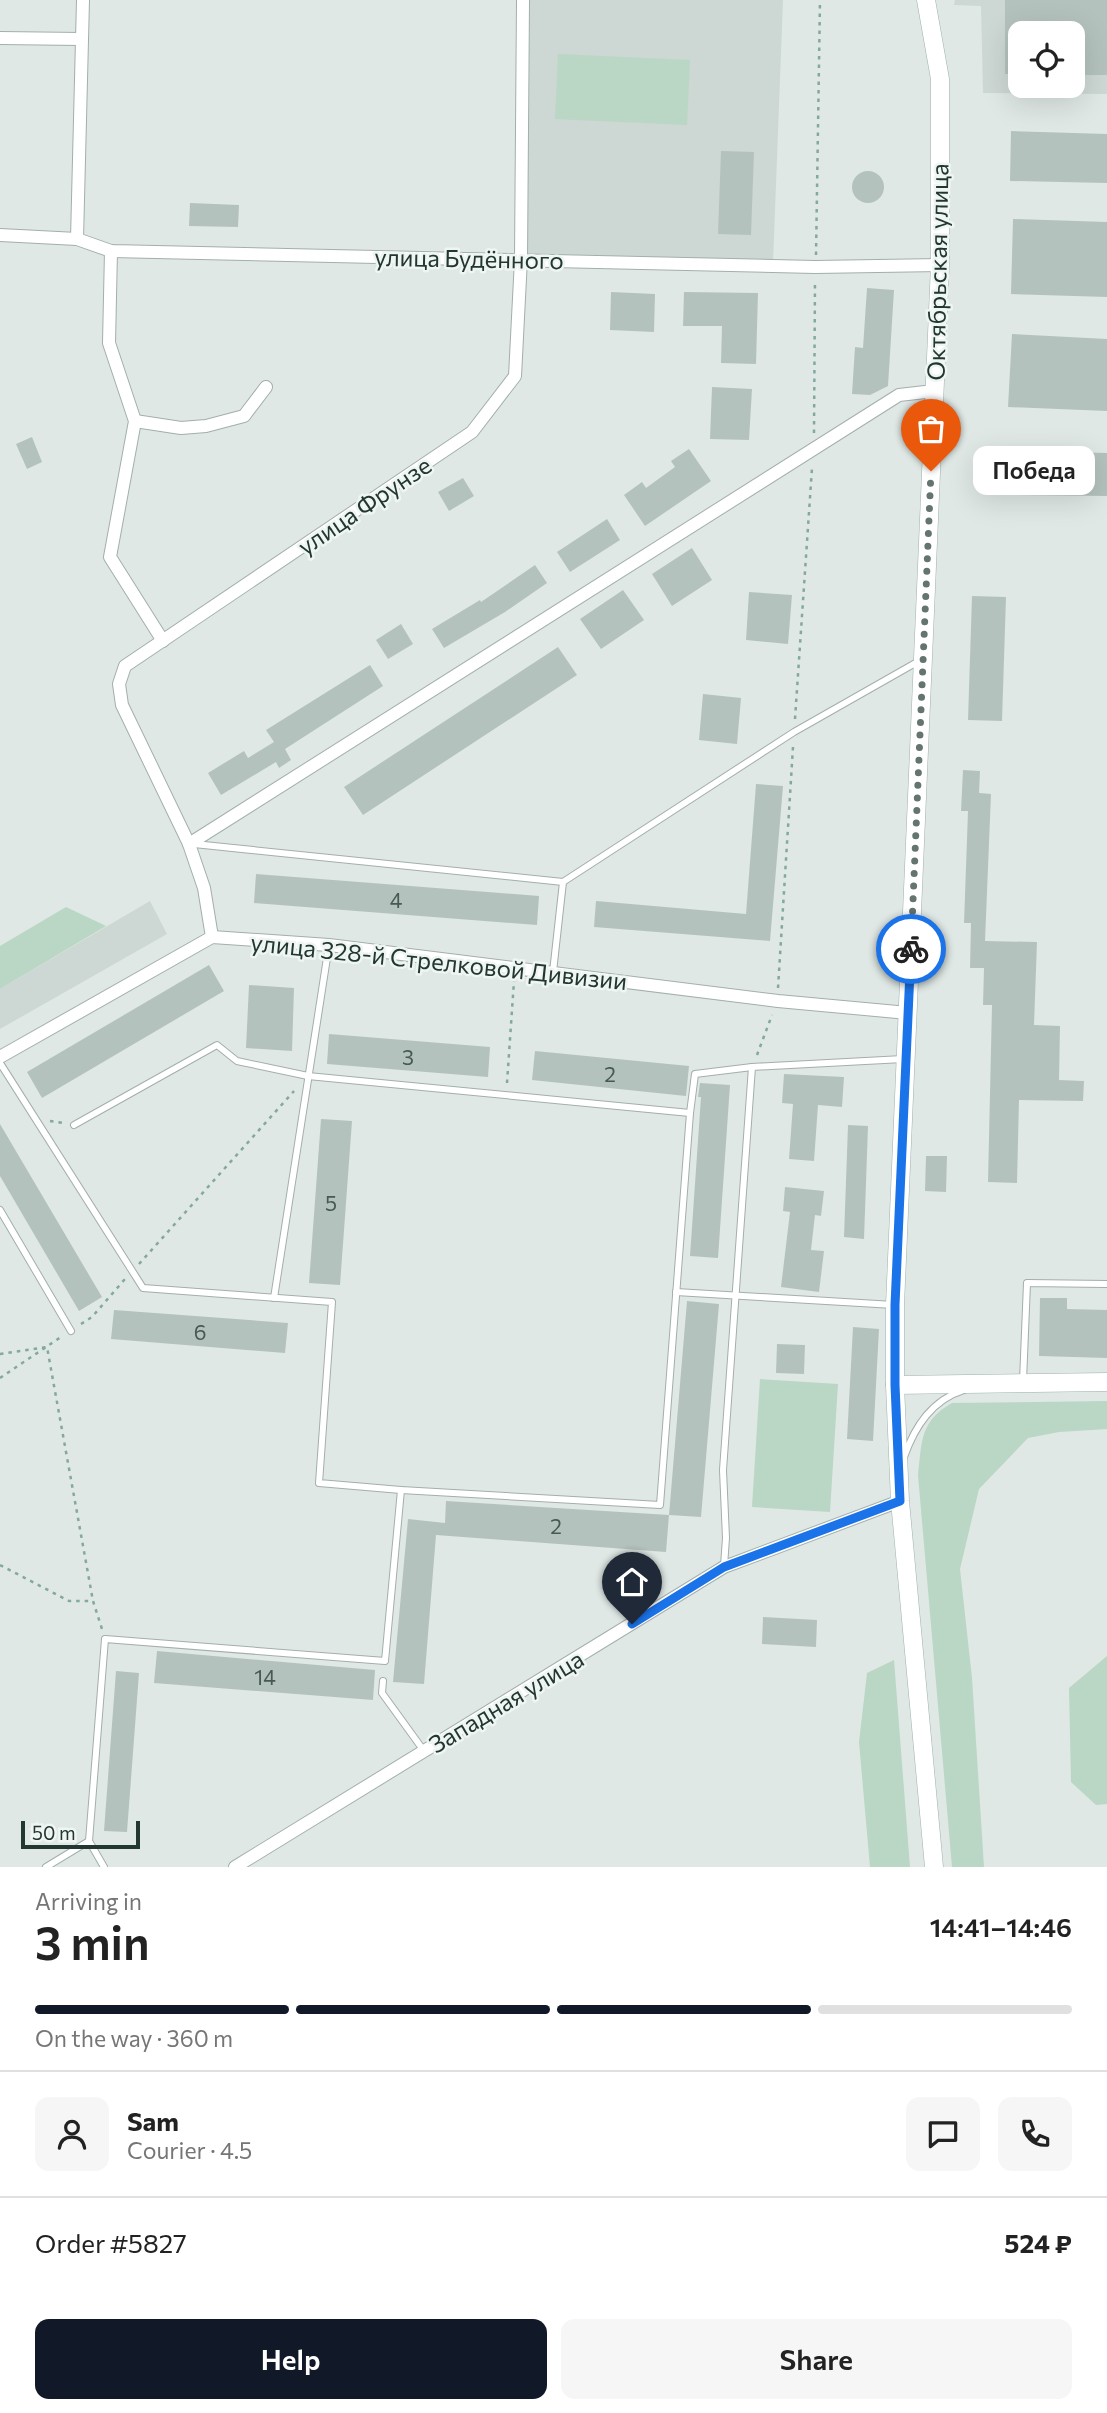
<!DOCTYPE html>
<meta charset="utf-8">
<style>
:root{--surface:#fff;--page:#f6f6f6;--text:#222;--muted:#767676;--line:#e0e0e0;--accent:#111827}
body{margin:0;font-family:Commissioner,sans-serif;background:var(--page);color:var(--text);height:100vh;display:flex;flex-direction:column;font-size:26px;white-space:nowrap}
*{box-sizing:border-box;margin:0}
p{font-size:23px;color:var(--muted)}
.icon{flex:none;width:38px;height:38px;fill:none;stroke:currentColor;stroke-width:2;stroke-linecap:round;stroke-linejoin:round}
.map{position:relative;height:1867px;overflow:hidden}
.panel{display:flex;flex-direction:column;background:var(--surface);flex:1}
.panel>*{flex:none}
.fabs{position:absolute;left:1008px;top:21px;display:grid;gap:14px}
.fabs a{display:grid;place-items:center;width:77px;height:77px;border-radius:14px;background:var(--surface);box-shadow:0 7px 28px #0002;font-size:35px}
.scale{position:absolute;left:21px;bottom:18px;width:119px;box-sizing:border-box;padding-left:7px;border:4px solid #223632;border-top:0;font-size:19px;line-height:24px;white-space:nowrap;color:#223632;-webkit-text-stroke:5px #eef5f2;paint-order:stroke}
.pin{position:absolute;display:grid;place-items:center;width:60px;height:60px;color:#fff;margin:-72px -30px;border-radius:50% 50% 50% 0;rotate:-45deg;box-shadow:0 0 7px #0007}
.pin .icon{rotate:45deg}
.courier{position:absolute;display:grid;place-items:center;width:70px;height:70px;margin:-35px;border:5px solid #1a73e8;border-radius:50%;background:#fff;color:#222;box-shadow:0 2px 9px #0007}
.bubble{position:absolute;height:49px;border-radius:14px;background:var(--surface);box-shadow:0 7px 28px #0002;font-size:23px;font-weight:600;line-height:49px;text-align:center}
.overview em{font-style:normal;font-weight:600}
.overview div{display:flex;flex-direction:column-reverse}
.overview{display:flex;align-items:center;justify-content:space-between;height:119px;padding:0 35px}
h1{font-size:46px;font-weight:600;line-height:52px}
.bar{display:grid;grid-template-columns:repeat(4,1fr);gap:10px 7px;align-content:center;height:84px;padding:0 35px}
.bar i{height:9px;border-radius:5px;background:var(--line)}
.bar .on{background:var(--accent)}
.bar p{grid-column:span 4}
.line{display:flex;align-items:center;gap:18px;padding:0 35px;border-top:2px solid var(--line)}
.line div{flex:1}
.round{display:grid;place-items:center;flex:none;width:74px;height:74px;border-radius:14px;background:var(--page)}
.action{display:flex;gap:14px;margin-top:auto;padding:14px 35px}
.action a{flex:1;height:80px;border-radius:14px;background:var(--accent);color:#fff;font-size:28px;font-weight:600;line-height:80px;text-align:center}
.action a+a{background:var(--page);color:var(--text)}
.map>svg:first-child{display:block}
.built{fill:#cdd7d4;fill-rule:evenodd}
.green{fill:#bad7c5}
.building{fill:#b4c2be}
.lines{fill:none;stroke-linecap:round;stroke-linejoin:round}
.lane-casing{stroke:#a3afac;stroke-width:8}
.street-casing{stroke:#a3afac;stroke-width:14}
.secondary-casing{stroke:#9fb2ad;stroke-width:19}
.path{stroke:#83a8a0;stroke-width:2.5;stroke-dasharray:3.5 5;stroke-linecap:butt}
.lane{stroke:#fff;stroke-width:6}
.street{stroke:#fff;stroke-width:12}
.secondary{stroke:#fff;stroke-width:18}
.done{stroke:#647471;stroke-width:7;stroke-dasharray:0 12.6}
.route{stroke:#1a73e8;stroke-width:9}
.labels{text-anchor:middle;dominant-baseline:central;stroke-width:5;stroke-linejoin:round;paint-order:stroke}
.number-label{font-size:21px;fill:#465955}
.street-label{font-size:24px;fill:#223632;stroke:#eef5f2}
</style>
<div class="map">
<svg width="1107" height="1867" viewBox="0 0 1107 1867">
<rect width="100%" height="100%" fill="#dfe8e5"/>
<g class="built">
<polygon points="526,0 783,0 773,263 516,253"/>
<path d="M955,0H1107V94L983,93L981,6L954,5ZM1020,33H1073V86H1020Z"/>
<polygon points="150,901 167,934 0,1029 0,989"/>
</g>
<g class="green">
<polygon points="558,54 690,60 687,125 555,119"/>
<polygon points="66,907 106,926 0,989 0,946"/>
<polygon points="760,1379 838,1384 830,1512 752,1507"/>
<path d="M1107,1401V1429L1059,1432L1028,1438L979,1489L960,1569L972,1678L984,1867H952L918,1475C922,1441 920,1421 952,1403Z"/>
<polygon points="1107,1656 1107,1804 1096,1805 1071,1782 1069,1688"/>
<polygon points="894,1660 910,1867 870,1867 859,1742 867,1673"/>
</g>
<g class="building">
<polygon points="1005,0 1107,0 1107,75 1073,75 1073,33 1020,33 1020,74 1005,74"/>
<polygon points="1011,131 1107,134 1107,183 1010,181"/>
<polygon points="721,151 754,152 751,235 718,234"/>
<circle cx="868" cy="187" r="16"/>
<polygon points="190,203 239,205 238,227 189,226"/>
<polygon points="1013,219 1107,222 1107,297 1011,294"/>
<polygon points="867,288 894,290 888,386 870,395 852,394 855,347 863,348"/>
<polygon points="611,292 655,294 654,332 610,330"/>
<polygon points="684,292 758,293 756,364 721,363 722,326 683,326"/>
<polygon points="1012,334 1107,339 1107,411 1008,407"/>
<polygon points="712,387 752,389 749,440 710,439"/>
<polygon points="32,437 42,462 27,469 16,444"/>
<polygon points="689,449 711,481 645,526 624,495 642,482 646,488 675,467 671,461"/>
<polygon points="1011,451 1107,453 1107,496 1011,495"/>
<polygon points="463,478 474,496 449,511 438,492"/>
<polygon points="607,519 620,540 570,572 557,552"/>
<polygon points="692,548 712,580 672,606 652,574"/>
<polygon points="535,565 547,583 505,612 444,648 432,629 480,600 481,602"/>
<polygon points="623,590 644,620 601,649 580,619"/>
<polygon points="749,592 792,595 788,644 746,640"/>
<polygon points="972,596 1006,597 1002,721 968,720"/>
<polygon points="401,624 413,644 388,659 376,640"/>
<polygon points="558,647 577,675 363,815 344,787"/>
<polygon points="370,665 383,686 285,749 291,760 279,768 276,762 221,795 208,773 244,751 248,758 274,742 266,730"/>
<polygon points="703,694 741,698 737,744 699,740"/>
<polygon points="963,770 980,771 979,793 991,794 985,941 1037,942 1034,1025 1060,1026 1059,1080 1084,1081 1083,1101 1019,1100 1017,1183 988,1182 992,1005 983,1005 984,968 970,968 971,923 964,923 968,811 961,811"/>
<polygon points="756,784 783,786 770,941 594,927 596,901 746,914"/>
<polygon points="256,874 539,896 537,925 254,903"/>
<polygon points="209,965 224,991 42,1098 27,1072"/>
<polygon points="249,985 294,988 292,1051 246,1048"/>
<polygon points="329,1034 490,1047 488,1077 327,1064"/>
<polygon points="535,1051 689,1066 686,1096 532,1080"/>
<polygon points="784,1074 844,1077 842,1107 818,1105 814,1161 789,1159 793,1104 782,1103"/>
<polygon points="700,1083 730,1085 718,1258 690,1256 701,1097 698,1097"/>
<polygon points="321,1119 352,1121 340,1285 309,1283"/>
<polygon points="0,1124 102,1297 79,1311 0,1176"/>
<polygon points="848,1125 868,1126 864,1239 844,1237"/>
<polygon points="926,1156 947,1156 946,1192 925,1191"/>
<polygon points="785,1187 824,1191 821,1216 815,1215 811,1250 824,1251 819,1292 781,1287 790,1212 783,1211"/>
<polygon points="1040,1298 1067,1298 1067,1309 1107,1310 1107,1358 1039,1356"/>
<polygon points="687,1301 719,1304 701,1517 669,1515"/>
<polygon points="114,1310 288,1323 285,1353 111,1339"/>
<polygon points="853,1327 879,1329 873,1441 847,1439"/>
<polygon points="777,1344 805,1345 804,1374 776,1373"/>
<polygon points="446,1501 669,1515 666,1552 436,1535 424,1684 393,1682 408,1519 445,1523"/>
<polygon points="763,1617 817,1620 816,1647 762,1644"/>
<polygon points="157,1651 375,1670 373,1700 154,1683"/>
<polygon points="116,1671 139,1673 127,1832 104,1831"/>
</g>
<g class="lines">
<g class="lane-casing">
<g id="lane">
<polyline points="194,844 563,882 794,732 919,661"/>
<polyline points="553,972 563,882"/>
<polyline points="0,1063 143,1288 332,1302 319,1483 401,1490 660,1505 690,1113 695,1074 752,1067"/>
<polyline points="74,1125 217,1045 237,1061 308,1076 690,1113"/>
<polyline points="0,1210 71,1331"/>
<polyline points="676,1292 894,1305"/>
<polyline points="274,1298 329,945"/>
<polyline points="1023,1381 1027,1283 1107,1284"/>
<path d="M904,1457C915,1426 932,1400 964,1390"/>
<polyline points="724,1566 726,1538 723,1470 752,1067 903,1059"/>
<polyline points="383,1681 382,1693 424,1751"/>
<polyline points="89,1841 105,1639 385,1661 401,1490"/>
<polyline points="46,1867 89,1841 104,1867"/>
</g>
</g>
<g class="street-casing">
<g id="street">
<polyline points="0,38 81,39"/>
<polyline points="0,235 77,239 111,251 815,267 940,265"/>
<polyline points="77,239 83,0"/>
<polyline points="111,251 109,343 135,421 110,557 163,641"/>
<polyline points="135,421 181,428 206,426 244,416 266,387"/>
<polyline points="189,844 899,395 934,391"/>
<polyline points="212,937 204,888 189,844 122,705 119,684 125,666 472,432 515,376 521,259 523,0"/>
<polyline points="0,1057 212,937 329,945 778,1001 908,1013"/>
<polyline points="235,1867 724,1567 900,1501"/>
</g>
</g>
<g class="secondary-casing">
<g id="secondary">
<polyline points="926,0 940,79 940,265 895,1305 895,1385 900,1501 934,1867"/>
<polyline points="895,1385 1107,1382"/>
</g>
</g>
<g class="path">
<polyline points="816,255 820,0"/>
<polyline points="814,433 815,282"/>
<polyline points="795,719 812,468"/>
<polyline points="778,988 793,747"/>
<polyline points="757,1055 772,1015"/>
<polyline points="507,1083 514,981"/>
<polyline points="50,1121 64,1123"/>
<polyline points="139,1264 294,1091"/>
<polyline points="81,1324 92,1317 125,1279"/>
<polyline points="0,1354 47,1347 93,1601"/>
<polyline points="0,1378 61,1337"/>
<polyline points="0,1565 69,1601 93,1601 102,1629"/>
</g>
<use href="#lane" class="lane"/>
<use href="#street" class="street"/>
<use href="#secondary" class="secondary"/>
</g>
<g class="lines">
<polyline class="done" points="911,949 931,471"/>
<polyline class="route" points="632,1624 724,1567 900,1501 895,1385 895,1305 911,949"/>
</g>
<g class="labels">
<g class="number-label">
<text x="396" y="899">4</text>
<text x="408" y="1056">3</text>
<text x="610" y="1073">2</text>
<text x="331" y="1202">5</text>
<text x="200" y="1331">6</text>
<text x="556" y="1525">2</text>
<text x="265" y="1676">14</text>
</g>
<g class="street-label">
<text transform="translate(469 258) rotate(1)">улица Будённого</text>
<text transform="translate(937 272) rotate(-89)">Октябрьская улица</text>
<text transform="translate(364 505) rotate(-34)">улица Фрунзе</text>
<text transform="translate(439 961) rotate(6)">улица 328-й Стрелковой Дивизии</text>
<text transform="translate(506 1701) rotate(-31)">Западная улица</text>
</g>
</g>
</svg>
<div class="fabs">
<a><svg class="icon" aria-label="locate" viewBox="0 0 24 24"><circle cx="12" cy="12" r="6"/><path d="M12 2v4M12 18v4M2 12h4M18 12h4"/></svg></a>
</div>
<div class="scale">50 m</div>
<div class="pin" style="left:931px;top:471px;background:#ea580c"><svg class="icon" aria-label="bag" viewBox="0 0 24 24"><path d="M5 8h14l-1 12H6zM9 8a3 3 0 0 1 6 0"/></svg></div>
<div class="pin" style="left:632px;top:1624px;background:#1f2937"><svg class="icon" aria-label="home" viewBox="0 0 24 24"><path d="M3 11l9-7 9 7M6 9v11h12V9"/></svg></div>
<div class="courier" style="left:911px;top:949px"><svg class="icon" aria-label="bike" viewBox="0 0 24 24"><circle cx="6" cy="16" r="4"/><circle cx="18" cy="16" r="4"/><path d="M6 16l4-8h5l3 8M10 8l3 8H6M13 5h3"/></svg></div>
<div class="bubble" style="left:973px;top:446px;width:122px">Победа</div>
</div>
<section class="panel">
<div class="overview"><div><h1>3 min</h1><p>Arriving in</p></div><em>14:41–14:46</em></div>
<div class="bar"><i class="on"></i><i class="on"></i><i class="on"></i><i></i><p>On the way · 360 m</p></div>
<div class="line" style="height:126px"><a class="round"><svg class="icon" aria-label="person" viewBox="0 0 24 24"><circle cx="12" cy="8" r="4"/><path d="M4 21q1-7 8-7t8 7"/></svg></a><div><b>Sam</b><p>Courier · 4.5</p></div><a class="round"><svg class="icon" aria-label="chat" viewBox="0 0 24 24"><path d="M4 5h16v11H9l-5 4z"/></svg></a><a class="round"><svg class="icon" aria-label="phone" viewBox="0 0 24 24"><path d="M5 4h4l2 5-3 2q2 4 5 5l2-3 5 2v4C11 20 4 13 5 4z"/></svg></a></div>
<div class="line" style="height:91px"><div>Order #5827</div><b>524 ₽</b></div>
<div class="action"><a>Help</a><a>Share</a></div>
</section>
